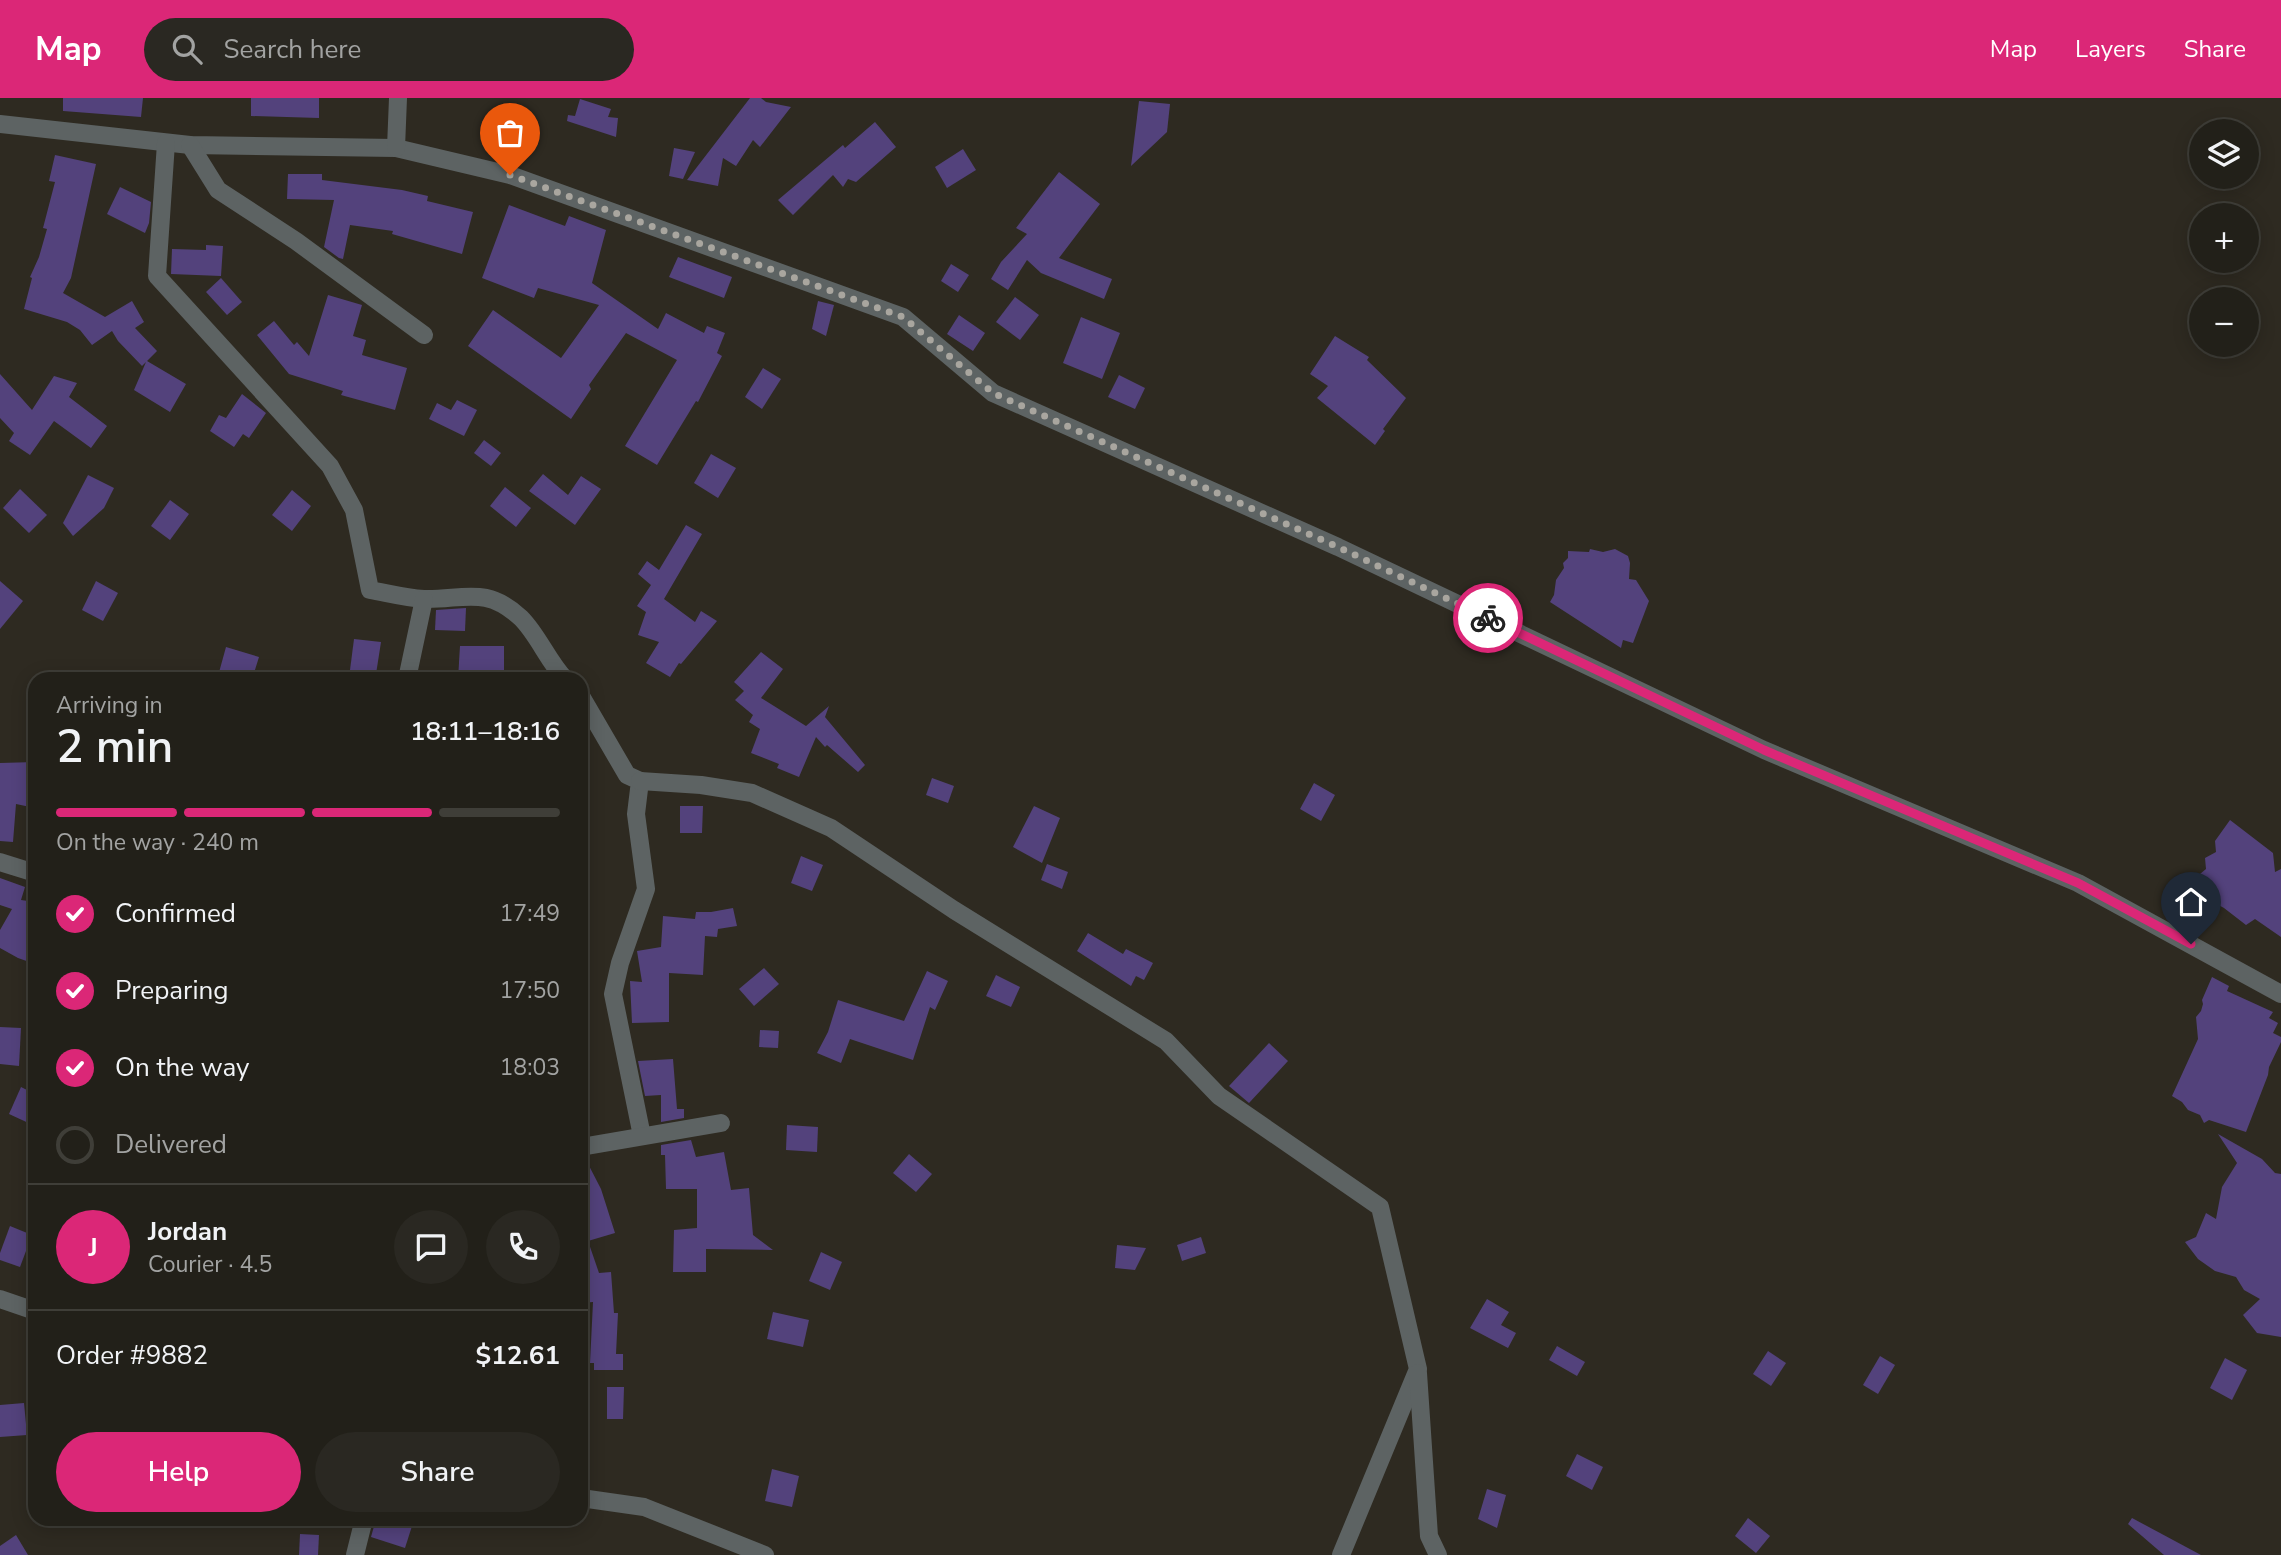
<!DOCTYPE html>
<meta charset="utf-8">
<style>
:root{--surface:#222019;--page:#2a2822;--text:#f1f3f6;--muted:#a2a3a2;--line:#3f3e38;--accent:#db2777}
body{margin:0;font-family:"Nunito Sans",sans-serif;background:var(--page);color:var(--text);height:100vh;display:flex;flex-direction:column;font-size:26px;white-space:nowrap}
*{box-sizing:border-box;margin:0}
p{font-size:23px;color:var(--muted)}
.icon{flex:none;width:38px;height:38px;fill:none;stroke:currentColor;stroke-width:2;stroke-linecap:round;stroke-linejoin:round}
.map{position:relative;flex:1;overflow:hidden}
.side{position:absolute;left:28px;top:574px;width:560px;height:854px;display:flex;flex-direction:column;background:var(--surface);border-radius:21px;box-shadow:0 4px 18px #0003,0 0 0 2px var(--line)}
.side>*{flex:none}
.buttons{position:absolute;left:2189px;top:21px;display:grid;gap:14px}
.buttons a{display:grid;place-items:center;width:70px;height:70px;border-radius:50%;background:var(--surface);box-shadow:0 4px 18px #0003,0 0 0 2px var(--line);font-size:35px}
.pin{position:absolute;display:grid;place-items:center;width:60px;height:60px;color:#fff;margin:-72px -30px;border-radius:50% 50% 50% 0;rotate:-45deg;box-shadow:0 0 7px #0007}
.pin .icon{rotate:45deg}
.courier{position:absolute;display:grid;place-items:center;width:70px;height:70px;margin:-35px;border:5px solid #db2777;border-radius:50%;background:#fff;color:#222;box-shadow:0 2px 9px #0007}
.overview em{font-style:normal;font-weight:600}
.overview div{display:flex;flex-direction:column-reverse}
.overview{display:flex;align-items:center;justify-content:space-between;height:119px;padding:0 28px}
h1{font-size:46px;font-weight:600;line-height:52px}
.bar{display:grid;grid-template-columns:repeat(4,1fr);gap:10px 7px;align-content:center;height:84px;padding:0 28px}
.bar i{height:9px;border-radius:5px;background:var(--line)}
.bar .current{background:var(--accent)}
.bar p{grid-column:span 4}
.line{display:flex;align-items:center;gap:18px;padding:0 28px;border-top:2px solid var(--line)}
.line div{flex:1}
.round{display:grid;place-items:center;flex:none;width:74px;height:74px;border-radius:37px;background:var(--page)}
ol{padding:0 28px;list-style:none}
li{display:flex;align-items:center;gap:21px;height:77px}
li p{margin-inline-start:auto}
li .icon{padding:7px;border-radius:50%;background:var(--accent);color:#fff;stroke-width:4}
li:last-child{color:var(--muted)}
li i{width:38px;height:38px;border:4px solid var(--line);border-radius:50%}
.action{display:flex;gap:14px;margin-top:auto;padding:14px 28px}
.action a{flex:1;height:80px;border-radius:42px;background:var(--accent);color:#fff;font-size:28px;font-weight:600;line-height:80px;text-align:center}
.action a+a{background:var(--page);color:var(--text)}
header{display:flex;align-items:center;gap:42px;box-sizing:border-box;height:98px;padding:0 35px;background:var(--accent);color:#fff}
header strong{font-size:33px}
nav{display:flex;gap:38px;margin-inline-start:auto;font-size:24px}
.search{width:490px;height:63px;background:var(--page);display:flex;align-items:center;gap:18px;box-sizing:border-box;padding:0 24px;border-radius:38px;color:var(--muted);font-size:26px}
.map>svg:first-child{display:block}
.building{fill:#53427c}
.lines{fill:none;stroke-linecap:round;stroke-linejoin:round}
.minor{stroke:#5d6363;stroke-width:18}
.done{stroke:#a9a69f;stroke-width:7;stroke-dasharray:0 12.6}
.route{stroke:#db2777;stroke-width:9}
</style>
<header>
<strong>Map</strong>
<div class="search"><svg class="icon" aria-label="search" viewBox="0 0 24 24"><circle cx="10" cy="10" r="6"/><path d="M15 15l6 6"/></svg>Search here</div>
<nav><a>Map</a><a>Layers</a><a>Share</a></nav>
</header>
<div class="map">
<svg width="2281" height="1457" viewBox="0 0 2281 1457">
<rect width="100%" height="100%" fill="#2e2a21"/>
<g class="building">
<polygon points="63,0 143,0 141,19 63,13"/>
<polygon points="251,0 319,0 319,20 251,18"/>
<polygon points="750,0 761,0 766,4 791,9 760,49 753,42 736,68 723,60 718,88 687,82"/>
<polygon points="580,1 611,11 608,19 618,20 616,39 567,23 568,17 575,18"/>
<polygon points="1139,3 1170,6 1167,34 1131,68"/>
<polygon points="875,24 896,49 856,84 848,81 843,89 833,77 793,117 778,102 843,47 845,50"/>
<polygon points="674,50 695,54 683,81 669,78"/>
<polygon points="963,51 976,72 947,90 935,69"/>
<polygon points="55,57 96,66 71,180 63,195 105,219 132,203 144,224 135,230 157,253 147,263 186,286 170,314 134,292 146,264 142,268 118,243 112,233 92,247 80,232 67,224 24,211 32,180 30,179 39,159 47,131 43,130 55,84 49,83"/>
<polygon points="1059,74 1100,106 1059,160 1112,181 1104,201 1041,175 1027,162 1008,192 991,181 1001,164 1027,136 1016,130"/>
<polygon points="288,76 322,76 322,82 402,92 428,98 427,103 473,114 462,156 392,136 393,133 350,127 343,161 339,160 324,149 334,102 287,101"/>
<polygon points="120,89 151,104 149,125 145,135 107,116"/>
<polygon points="509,107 565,128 569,118 606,132 592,185 658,231 666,215 704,235 707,228 725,235 717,255 722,258 698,304 696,303 657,367 625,348 677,262 626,235 589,287 591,291 571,321 468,248 493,212 561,260 599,207 538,190 534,200 482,180"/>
<polygon points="206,147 223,148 221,178 171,176 172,151 206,152"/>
<polygon points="678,159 732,179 724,200 669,179"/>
<polygon points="951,166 969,177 958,194 941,183"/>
<polygon points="221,180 242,204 227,217 206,194"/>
<polygon points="328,197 362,207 353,238 366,242 362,257 407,270 395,312 341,297 343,293 289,276 257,237 274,223 294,247 297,244 309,258"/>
<polygon points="1015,199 1039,217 1020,242 996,224"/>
<polygon points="818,203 834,207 826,238 812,231"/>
<polygon points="959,217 985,235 973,253 947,236"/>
<polygon points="1081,219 1120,235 1102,281 1063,265"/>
<polygon points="1335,238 1369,259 1367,262 1406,300 1383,331 1385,333 1375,347 1317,300 1328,288 1310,276"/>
<polygon points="763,270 781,281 762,311 745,299"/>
<polygon points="0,276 32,312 54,278 77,285 69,299 107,328 91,350 54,323 30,357 9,343 14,335 0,320"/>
<polygon points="1119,277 1145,290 1135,311 1108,299"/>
<polygon points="242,296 266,315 249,340 243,336 234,349 210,333 219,317 226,320"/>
<polygon points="457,302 477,312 464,338 429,321 437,305 451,312"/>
<polygon points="484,342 501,355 491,368 474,355"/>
<polygon points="711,356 736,370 718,400 694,385"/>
<polygon points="543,376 568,397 581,378 601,391 575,427 529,393"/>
<polygon points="88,377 114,390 104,410 73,438 63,425"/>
<polygon points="505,389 531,410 516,429 490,408"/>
<polygon points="20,391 47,417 29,435 3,410"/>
<polygon points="292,392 311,408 292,433 272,417"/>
<polygon points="170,402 189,416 170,442 151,428"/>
<polygon points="686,427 702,436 664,501 695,524 701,513 717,523 681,566 679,565 670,579 646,565 659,544 638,537 646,514 637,508 651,487 638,476 647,463 659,472"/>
<polygon points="1590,451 1603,454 1615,451 1628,458 1630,465 1629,481 1636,482 1649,503 1633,545 1623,542 1621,550 1550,504 1554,497 1556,482 1564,470 1563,465 1568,460 1568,453 1589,454"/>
<polygon points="0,483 23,503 0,531"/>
<polygon points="96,483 118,495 103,523 82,512"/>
<polygon points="466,510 465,533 435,532 436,512"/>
<polygon points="354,541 381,544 376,576 350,572"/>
<polygon points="460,548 504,548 504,581 458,581"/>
<polygon points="226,549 259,559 254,575 247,573 245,581 218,578"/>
<polygon points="761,554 783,571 761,600 806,628 829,608 825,619 865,667 858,674 827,647 825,649 816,639 799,679 777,670 779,666 751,655 760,631 749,624 753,617 735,602 744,593 734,584"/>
<polygon points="35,664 35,710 16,706 13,744 0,743 0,665"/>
<polygon points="932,680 954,688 948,705 926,697"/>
<polygon points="1314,685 1335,697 1321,723 1300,711"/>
<polygon points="680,708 703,708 702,735 680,735"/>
<polygon points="1034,708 1060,720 1042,765 1013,749"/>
<polygon points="2230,722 2273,755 2275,774 2281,771 2281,839 2255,821 2246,827 2224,810 2195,794 2202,782 2200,776 2206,771 2205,760 2216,754 2215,743"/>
<polygon points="801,758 823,767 812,793 791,785"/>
<polygon points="1047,766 1068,774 1062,791 1041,782"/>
<polygon points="0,780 25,789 21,802 35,804 35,866 18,860 0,850 0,832 12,811 0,807"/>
<polygon points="733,810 737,828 718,831 717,839 705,838 703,877 669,875 669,924 632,925 630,883 642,884 637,853 661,849 663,818 695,821 696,814 711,814"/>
<polygon points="1088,835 1123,856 1126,851 1153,865 1144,882 1136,878 1131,888 1077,853"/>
<polygon points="764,870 779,886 754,908 739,891"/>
<polygon points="927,873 948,883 935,912 930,909 913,962 850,941 841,965 817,955 828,934 838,902 904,923"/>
<polygon points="996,877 1020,889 1011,909 986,898"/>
<polygon points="2212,879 2229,888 2227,893 2273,914 2269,920 2278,925 2273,935 2281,939 2281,944 2269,969 2268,977 2246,1034 2209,1022 2204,1025 2200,1017 2188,1012 2182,1004 2172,998 2198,941 2196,919 2201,913 2203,906 2202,902"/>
<polygon points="0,929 21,930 19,968 0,966"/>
<polygon points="760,932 779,933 778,950 759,949"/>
<polygon points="1269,945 1288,963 1249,1005 1229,988"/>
<polygon points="673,961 677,1011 684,1011 684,1020 661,1024 661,997 645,998 638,963"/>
<polygon points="21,989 35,996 35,1028 9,1016"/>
<polygon points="787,1027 818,1029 817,1054 786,1052"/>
<polygon points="2218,1036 2262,1061 2275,1075 2281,1076 2281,1239 2257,1235 2243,1217 2260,1201 2244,1192 2236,1179 2215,1173 2198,1161 2185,1144 2196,1139 2206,1115 2216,1121 2222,1089 2237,1065"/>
<polygon points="691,1042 696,1059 724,1054 731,1092 749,1090 753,1137 773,1152 706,1151 706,1174 673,1174 674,1132 697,1130 697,1091 666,1091 665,1057 661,1057 661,1047"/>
<polygon points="909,1056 932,1076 916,1094 893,1075"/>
<polygon points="581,1060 585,1060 601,1091 615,1135 588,1143 599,1175 611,1174 614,1215 618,1215 616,1256 623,1256 623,1272 594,1272 594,1265 590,1265 593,1204 581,1205"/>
<polygon points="10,1128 32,1137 20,1169 0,1162 0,1155"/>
<polygon points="1201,1139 1206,1155 1182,1163 1177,1147"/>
<polygon points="1117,1147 1146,1150 1135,1172 1115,1170"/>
<polygon points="821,1154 842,1164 830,1192 809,1183"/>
<polygon points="1487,1201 1509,1214 1501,1227 1516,1235 1508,1250 1470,1230"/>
<polygon points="773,1214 809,1222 803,1249 767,1241"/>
<polygon points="1557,1248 1585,1264 1577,1278 1549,1262"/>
<polygon points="1768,1253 1786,1265 1771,1288 1753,1276"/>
<polygon points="1880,1258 1895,1267 1878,1296 1863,1287"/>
<polygon points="2225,1260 2247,1272 2232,1302 2210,1290"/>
<polygon points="607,1289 624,1289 623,1321 607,1321"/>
<polygon points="24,1305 27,1337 0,1339 0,1307"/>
<polygon points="1577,1356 1603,1369 1592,1392 1566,1378"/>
<polygon points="772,1371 799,1378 792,1409 765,1403"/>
<polygon points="1487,1391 1506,1397 1497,1430 1478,1421"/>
<polygon points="1748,1420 1770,1438 1756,1455 1735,1438"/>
<polygon points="2132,1420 2201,1457 2164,1457 2128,1426"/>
<polygon points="376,1421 390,1421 412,1428 405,1450 371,1439"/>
<polygon points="300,1436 319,1437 318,1457 299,1457"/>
<polygon points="16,1437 28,1457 0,1457 0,1448"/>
</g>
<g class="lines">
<g class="minor">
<polyline points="0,26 190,47 396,50 510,77 903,219 993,295 1338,449 1764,652 2078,785 2281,896"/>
<path d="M166,45L157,178L330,368L354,412L370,492C387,495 406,500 424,501C463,502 486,487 521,520C538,537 548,563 565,581"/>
<polyline points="190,47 218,92 296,143 424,237"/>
<polyline points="396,50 398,0"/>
<polyline points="407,581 424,501"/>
<polyline points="581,598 627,677 640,683 636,716 646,791 620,865 613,896 642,1038"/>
<polyline points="640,683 701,687 752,695 831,730 954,812 1166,943 1219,998 1380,1109 1418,1271 1341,1457"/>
<polyline points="0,764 35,775"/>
<polyline points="581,1049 721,1025"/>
<polyline points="0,1201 35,1213"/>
<polyline points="1418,1275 1429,1438 1438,1457"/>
<polyline points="581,1400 644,1409 765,1457"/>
<polyline points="355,1457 364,1421"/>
</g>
</g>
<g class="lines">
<polyline class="done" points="510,77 903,219 993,295 1338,449 1488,520"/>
<polyline class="route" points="1488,520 1764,652 2078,785 2191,846"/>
</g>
</svg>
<div class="buttons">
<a><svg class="icon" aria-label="layers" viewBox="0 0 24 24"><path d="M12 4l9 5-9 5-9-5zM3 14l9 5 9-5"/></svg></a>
<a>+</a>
<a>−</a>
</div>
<div class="pin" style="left:510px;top:77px;background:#ea580c"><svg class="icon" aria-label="bag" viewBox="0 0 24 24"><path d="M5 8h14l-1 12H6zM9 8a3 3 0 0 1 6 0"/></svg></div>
<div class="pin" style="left:2191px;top:846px;background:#1f2937"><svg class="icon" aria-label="home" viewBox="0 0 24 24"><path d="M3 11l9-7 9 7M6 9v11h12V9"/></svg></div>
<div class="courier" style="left:1488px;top:520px"><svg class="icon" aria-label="bike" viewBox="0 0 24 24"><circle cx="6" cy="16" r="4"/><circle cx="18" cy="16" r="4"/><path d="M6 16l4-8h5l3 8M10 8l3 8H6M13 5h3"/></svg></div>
<section class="side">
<div class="overview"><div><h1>2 min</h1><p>Arriving in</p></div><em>18:11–18:16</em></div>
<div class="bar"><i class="current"></i><i class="current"></i><i class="current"></i><i></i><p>On the way · 240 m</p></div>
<ol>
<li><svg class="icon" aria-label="check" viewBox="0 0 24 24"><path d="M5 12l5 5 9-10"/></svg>Confirmed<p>17:49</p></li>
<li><svg class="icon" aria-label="check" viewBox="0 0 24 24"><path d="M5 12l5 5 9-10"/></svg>Preparing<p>17:50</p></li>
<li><svg class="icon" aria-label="check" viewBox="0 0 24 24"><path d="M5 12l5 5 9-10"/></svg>On the way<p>18:03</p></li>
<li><i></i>Delivered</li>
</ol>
<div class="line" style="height:126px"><b class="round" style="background:var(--accent);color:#fff">J</b><div><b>Jordan</b><p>Courier · 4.5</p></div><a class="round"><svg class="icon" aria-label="chat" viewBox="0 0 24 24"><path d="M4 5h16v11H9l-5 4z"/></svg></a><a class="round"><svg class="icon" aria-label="phone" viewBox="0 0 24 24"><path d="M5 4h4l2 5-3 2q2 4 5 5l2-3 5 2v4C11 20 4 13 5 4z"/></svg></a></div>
<div class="line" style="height:91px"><div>Order #9882</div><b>$12.61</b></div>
<div class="action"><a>Help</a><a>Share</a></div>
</section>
</div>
